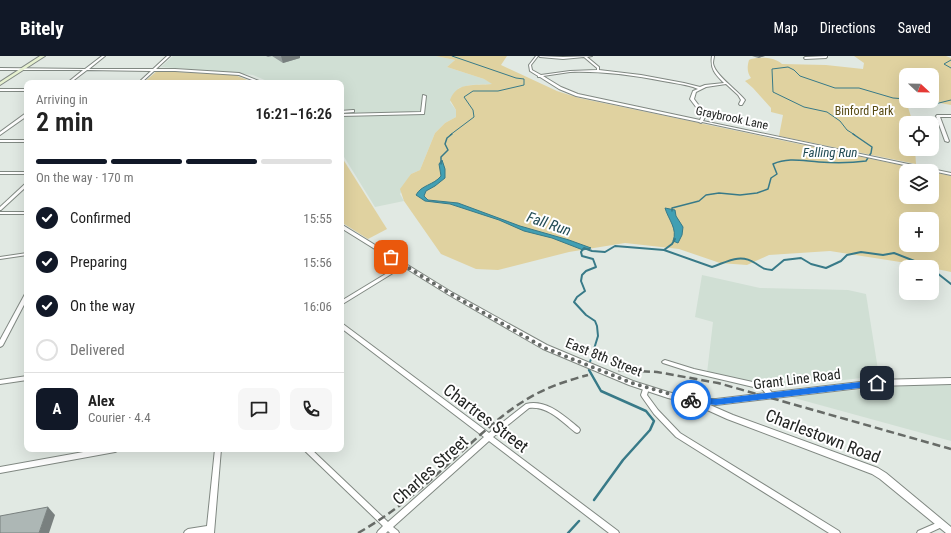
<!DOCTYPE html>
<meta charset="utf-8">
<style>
:root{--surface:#fff;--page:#f6f6f6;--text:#222;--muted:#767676;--line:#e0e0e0;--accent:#111827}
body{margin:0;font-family:"Roboto Condensed",sans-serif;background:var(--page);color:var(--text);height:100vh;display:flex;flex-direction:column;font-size:15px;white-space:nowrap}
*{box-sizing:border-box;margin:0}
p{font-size:13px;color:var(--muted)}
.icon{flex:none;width:22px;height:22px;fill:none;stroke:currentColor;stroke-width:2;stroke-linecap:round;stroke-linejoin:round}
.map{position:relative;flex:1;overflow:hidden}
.drawer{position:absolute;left:24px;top:24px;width:320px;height:372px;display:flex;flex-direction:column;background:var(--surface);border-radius:8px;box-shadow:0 4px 16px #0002}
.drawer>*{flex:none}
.needle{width:26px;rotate:112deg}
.controls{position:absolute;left:899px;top:12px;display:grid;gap:8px}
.controls a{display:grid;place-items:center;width:40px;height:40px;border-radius:8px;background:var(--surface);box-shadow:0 4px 16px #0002;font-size:20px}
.pin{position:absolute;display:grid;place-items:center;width:34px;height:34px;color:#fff;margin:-17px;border-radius:8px;box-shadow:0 2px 6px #0006}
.courier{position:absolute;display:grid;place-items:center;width:40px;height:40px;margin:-20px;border:3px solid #1a73e8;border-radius:50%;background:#fff;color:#222;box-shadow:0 1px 5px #0007}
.headline em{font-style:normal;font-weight:600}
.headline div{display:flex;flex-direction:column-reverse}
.headline{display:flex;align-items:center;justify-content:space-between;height:68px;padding:0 12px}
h1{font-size:26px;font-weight:600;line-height:30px}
.bar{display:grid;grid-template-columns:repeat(4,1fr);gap:6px 4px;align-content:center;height:48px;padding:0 12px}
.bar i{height:5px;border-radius:3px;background:var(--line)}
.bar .active{background:var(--accent)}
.bar p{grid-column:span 4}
.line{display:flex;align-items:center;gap:10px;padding:0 12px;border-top:1px solid var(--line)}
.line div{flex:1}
.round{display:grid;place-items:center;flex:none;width:42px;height:42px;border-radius:8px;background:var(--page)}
ol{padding:0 12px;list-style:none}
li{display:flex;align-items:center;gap:12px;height:44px}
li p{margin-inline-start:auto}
li .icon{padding:4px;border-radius:50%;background:var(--accent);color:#fff;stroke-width:4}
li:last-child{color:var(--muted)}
li i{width:22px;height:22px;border:2px solid var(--line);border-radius:50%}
header{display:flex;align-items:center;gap:24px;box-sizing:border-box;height:56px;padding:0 20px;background:var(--accent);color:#fff}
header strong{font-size:19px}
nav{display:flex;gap:22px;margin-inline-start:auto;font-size:14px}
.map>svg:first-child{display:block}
.built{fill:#d0dfd4}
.green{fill:#e0d2a0;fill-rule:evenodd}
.water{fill:#419fb3;stroke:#387a88}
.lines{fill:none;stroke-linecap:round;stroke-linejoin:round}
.stream-far3{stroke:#387a88;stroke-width:1}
.stream-far2{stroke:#387a88;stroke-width:1.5}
.stream-far1{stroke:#387a88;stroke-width:2}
.stream{stroke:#387a88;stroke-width:2.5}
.minor-casing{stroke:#808882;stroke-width:2}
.tertiary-casing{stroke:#808882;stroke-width:2}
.secondary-casing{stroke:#808882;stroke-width:2}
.minor{fill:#fff;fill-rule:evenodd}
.tertiary{fill:#fff;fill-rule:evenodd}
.secondary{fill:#e6f1d0;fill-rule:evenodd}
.rail{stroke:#676b67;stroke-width:2.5;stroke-dasharray:8 4;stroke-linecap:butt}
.wall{fill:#959d9c}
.shaded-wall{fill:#79807f}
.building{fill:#adb7b5;stroke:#79807f}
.route{fill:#1a73e8}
.done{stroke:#656966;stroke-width:4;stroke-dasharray:0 7.2}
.labels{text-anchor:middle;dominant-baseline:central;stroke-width:4;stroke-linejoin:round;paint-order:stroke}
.far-park-label{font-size:12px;fill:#574a13;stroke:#fff}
.far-street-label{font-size:12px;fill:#222422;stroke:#fff}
.far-water-label{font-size:13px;font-style:italic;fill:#224c55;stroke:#fff}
.street-label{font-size:14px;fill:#222422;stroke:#fff}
.water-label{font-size:15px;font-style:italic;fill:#224c55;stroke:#fff}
.near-street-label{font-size:17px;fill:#222422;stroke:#fff}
</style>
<header>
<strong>Bitely</strong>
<nav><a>Map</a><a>Directions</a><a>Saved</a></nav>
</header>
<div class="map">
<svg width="951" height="477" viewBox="0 0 951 477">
<rect width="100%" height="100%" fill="#e1e9e3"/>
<g class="built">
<polygon points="173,0 436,0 455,4 447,11 484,23 493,28 470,29 459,32 450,46 456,54 456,61 445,67 435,77 420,114 411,118 400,138 404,145 375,151 341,96 341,27 272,27 253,19 227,16 161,11"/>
<polygon points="702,219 760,232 848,234 866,238 879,320 791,330 771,328 770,331 766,331 739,322 707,317 713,266 695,261"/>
<polygon points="940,327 951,327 951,385 787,340"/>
</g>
<g class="green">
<path d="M436,0H507L501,9L557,35L579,42L929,115H906V141H932V116L951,120V216L932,212V211L830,195L769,199L747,209L720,207L679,193L625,187L569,196L498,214L476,213L441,198L404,145L400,133L411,118L420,114L435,77L445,67L456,61V54L450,44C457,25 475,30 492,28L484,23L447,11L455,4ZM906,163H932V189H906Z"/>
<path d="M854,0H946L951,2V49L929,45H932V19H906V45L913,67H906V93H915L916,108L779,80L783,59L771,56V52L753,32L745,25L751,22C747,16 747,11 749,4L751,3C761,1 774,1 782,8L826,9L863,13L864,7Z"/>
<polygon points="157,15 235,19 255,27 143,27"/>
<polygon points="341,100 387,173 368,183 341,166"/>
</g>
<g class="water">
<path d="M442,104L445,113V122L435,130L426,135L424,140L428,144L458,147L520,170L569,184L591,192L583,194L552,182L524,175L499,164L450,148L425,145L416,139C421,129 434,129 441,120L439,108Z"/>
<path d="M665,152L675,154L676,160L683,171L682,179L678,187L673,185C678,173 668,163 665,152Z"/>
</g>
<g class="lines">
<g class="stream-far3">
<polyline points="951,4 944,8 951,12"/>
<polyline points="914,45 931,49 951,44"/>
<polyline points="450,79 474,61 473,54 464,41 473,35 498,35 524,29 524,23 516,22 452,0"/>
<polyline points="855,79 847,74 840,65 827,56 804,51 773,36 772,13 788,11 794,14 800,20 835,32 859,32 893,42 906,43"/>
</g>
<g class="stream-far2">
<polyline points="441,108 441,101 448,94 445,88 447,82 452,78"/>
<path d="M672,155V152L699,145L706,139L719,137L740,139L757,137L768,133L771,122L777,118L773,108C788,101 803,105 819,106C835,107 851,107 866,105L871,97L872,91L853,78"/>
</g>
<g class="stream-far1">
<path d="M584,192L592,195L605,196L615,190L664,194L712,211C727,206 740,197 755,207C763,212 762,213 772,214L784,204L801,202L811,208L826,212L841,205L847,199L861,196L883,199L894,197L930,211"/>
<polyline points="583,193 581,196 582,200 593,203 596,211 586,215 582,219 581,225 585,235 577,241 574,246 586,259 595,265 597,270 598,280 590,306"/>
<polyline points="664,194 672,188 675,183"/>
<polyline points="932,213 951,228"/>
</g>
<g class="stream">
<polyline points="589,314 601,335 646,355 654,365 650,374 623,404 594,444"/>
<polyline points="568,477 579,465"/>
</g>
<g class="minor-casing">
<g id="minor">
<polygon points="102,0 105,0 89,13 153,13 167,0 170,0 156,13 175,13 239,17 264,27 260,27 239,19 175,15 154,15 141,27 138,27 151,15 87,14 70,27 67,27 83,14 0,14 0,12 85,13"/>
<path d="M536,0H538L531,9L532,14L541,19L570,15L597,14V12L584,1L563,3L540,1L539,0L563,1L592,0L587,1L599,11V14L641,19L684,27L700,31L705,29L724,27C715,18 710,13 712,0H714C714,2 713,4 713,7C714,18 737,34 745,44L742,49H740L739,48L741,44L738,39L726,28L706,31L696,36L694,43L706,59L703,65L951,117V119L702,66L701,67L699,66L576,40L559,33L540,21H538V20L530,15L529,9ZM570,16C601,15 632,19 663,25C673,27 683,28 693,31L698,33L693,35L690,43L702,59L700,64L578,38L561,31L543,20Z"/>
<polygon points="827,0 827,1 826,2 805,3 804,2 805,1"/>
<rect x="0" y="33" width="27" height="2"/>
<polygon points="423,39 426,40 424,58 341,60 341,58 421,56"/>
<polygon points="353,54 354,54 354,56 341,57 341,55"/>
<polygon points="26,57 27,57 27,60 0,79 0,76"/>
<polygon points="937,59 951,59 951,61 940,61 949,85 948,86 945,85 936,60"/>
<rect x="0" y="84" width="27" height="2"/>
<polygon points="26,127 27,127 27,130 1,154 0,154 0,151"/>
<rect x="0" y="156" width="27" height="2"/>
<polygon points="27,197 27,199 0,203 0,201"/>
<polygon points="402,208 404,208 406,209 341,249 341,245"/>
<polygon points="27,236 27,243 3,289 2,290 0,291 0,284 25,238"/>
<path d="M341,267L343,268L489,377L526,348C547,343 564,360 579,372L580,374L579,376L577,377L575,376C561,365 548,350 529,352L493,381L618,475L619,477H609L489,385L393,471L398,475L399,477H390L388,475L386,477H377L378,475L383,470L305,395L304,393H311L388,466L484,381L341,272Z"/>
<path d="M665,304L694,313L766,329L774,339L773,341C768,342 765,336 762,333L694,317L663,307L662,306L663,305Z"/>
<polygon points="27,320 27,324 0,328 0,324"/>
<polygon points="644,330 648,330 649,332 647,339 658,354 680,377 839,475 840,477 829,477 676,381 654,358 642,341 641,339"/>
<polygon points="100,393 118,393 117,395 115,396 0,417 0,411"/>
<polygon points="215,393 221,393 214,477 184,477 185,475 188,473 207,470"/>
<polygon points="941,465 944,466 945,468 944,470 929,477 917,477 918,475"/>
</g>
</g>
<g class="tertiary-casing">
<g id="tertiary">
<rect x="0" y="116" width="27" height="2"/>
<polygon points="341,168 453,237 547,289 633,325 668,336 696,343 716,343 877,324 951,322 951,328 877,330 716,349 710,349 733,359 878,412 886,417 951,471 951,477 946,477 880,423 872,418 727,363 694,348 668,342 629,329 543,293 449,239 341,172"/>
</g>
</g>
<g class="secondary-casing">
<polygon id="secondary" points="40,0 45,0 0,29 0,26"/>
</g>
<use href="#minor" class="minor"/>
<use href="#tertiary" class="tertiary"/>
<use href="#secondary" class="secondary"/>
<g class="rail">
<polyline points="618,314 657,316 718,327 951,393"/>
<path d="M358,477C390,459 418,436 445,411C473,386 501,357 534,339C551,330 569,324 588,319"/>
</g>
</g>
<g class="wall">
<polygon points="266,0 300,0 300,2 283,7 272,0 268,1"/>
<polygon points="752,0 765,0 758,2"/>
</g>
<g class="shaded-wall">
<polygon points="281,0 300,0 300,2 283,7"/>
<polygon points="759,0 765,0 758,2"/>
<polygon points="48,451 55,459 49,477 39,477"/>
</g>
<polygon class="building" points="48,451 39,477 0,477 0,460"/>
<polygon class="route" points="877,324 881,327 877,330 716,349 691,347 687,344 691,341 716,343"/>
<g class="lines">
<polyline class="done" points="391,201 451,238 545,292 632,327 691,344"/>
</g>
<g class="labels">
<g class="far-park-label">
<text x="864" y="55">Binford Park</text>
</g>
<g class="far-street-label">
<text transform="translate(732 62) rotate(12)">Graybrook Lane</text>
</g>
<g class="far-water-label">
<text x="830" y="96">Falling Run</text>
</g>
<g class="street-label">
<text transform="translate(604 301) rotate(22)">East 8th Street</text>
<text transform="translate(797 323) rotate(-7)">Grant Line Road</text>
</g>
<g class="water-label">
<text transform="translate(549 168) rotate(19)">Fall Run</text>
</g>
<g class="near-street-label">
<text transform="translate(486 362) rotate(37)">Chartres Street</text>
<text transform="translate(823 380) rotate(21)">Charlestown Road</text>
<text transform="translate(430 414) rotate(-42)">Charles Street</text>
</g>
</g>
</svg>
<div class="controls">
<a><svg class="needle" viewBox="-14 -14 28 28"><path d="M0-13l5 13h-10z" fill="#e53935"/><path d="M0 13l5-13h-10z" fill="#767676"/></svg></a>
<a><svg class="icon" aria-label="locate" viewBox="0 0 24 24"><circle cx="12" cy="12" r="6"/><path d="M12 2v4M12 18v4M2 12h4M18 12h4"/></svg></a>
<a><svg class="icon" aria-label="layers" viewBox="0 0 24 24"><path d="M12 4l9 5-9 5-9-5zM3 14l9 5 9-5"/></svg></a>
<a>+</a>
<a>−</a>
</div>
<div class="pin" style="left:391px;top:201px;background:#ea580c"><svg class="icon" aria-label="bag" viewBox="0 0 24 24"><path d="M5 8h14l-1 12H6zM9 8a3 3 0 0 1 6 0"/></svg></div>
<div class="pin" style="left:877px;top:327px;background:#1f2937"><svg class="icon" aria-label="home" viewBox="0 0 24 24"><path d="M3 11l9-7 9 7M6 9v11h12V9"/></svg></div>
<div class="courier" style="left:691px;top:344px"><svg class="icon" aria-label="bike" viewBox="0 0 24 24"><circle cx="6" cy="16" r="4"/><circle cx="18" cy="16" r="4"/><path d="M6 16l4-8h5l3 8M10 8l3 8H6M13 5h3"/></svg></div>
<section class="drawer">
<div class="headline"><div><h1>2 min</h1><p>Arriving in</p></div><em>16:21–16:26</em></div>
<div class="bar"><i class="active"></i><i class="active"></i><i class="active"></i><i></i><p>On the way · 170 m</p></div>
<ol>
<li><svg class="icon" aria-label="check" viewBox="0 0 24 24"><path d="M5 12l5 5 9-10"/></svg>Confirmed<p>15:55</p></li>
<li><svg class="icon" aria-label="check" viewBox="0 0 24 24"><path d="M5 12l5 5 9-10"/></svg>Preparing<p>15:56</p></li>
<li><svg class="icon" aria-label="check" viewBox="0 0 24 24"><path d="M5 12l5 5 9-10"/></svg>On the way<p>16:06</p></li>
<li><i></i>Delivered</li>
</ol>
<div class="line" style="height:72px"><b class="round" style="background:var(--accent);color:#fff">A</b><div><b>Alex</b><p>Courier · 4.4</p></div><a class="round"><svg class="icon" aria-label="chat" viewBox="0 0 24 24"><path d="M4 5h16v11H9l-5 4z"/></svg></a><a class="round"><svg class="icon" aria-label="phone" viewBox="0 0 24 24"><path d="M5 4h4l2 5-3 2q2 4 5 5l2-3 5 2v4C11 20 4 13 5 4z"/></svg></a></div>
</section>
</div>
